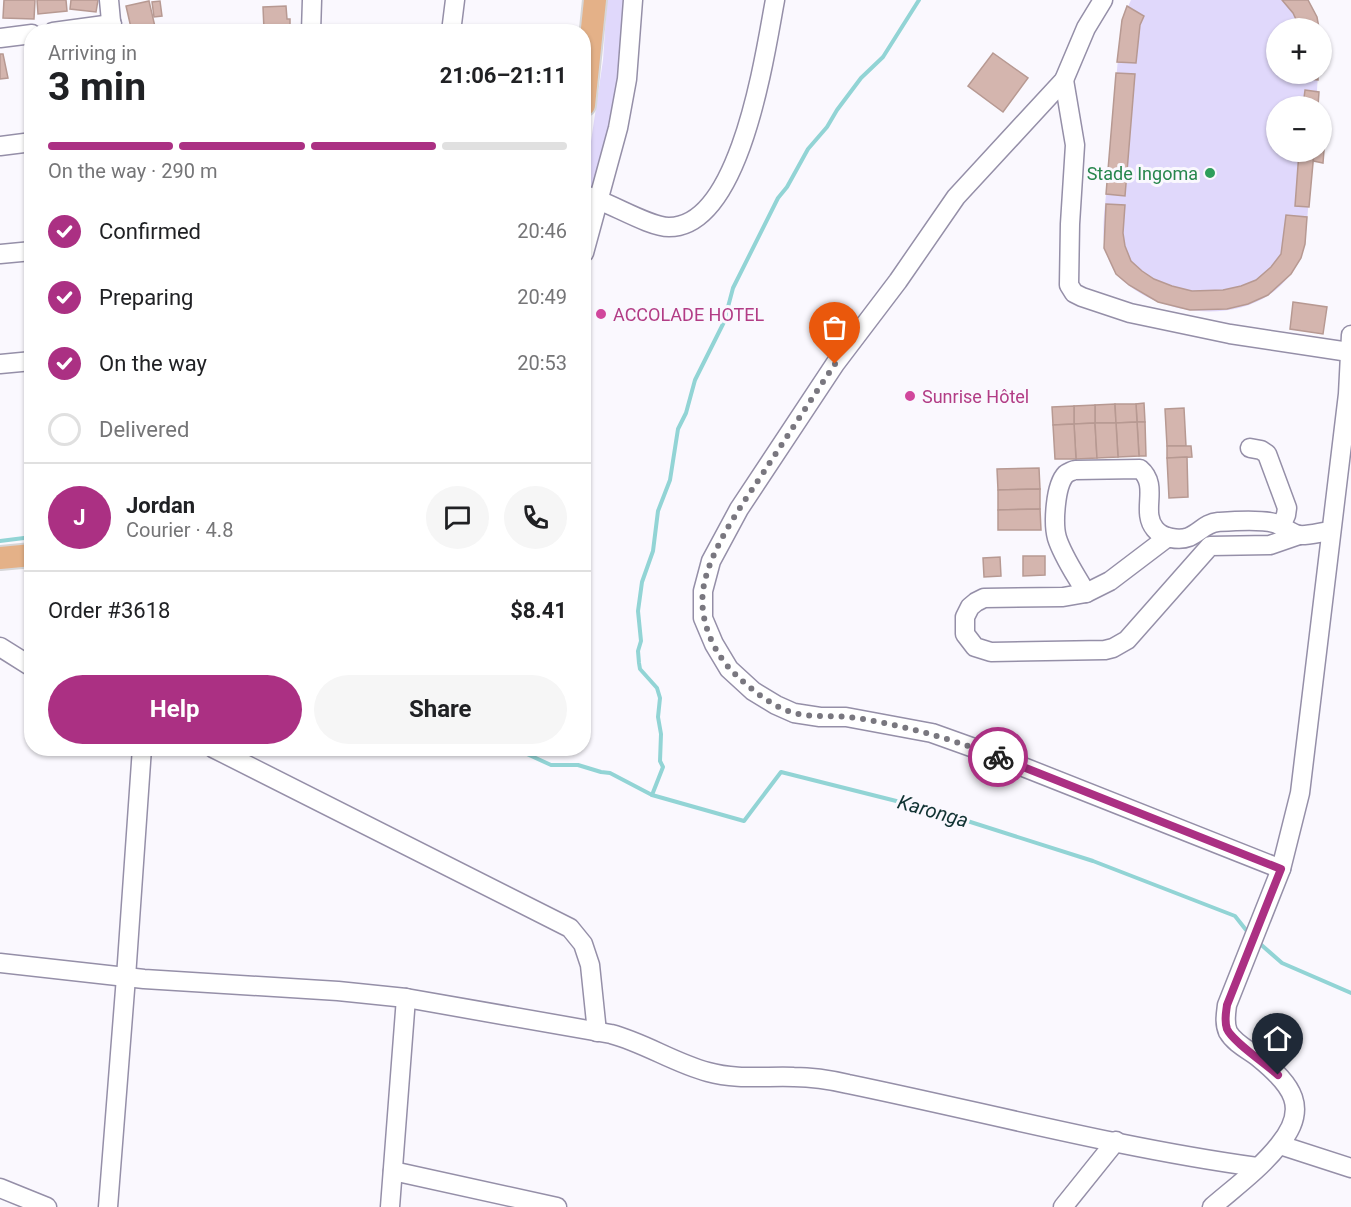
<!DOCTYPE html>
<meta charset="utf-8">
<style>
:root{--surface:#fff;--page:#f6f6f6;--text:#202124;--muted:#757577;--line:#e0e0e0;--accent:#ab3083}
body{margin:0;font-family:Roboto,sans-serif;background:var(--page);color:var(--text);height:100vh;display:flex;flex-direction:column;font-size:22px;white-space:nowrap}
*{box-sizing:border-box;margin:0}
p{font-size:20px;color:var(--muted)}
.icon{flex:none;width:33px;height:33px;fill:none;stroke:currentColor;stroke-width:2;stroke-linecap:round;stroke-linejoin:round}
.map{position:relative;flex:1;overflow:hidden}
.sheet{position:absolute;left:24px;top:24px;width:567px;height:732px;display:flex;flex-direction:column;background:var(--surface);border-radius:24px;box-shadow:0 2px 4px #0004}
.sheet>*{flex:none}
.fabs{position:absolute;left:1266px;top:18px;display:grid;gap:12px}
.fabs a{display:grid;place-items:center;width:66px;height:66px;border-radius:50%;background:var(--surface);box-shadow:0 2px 4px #0004;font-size:30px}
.pin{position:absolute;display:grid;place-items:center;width:51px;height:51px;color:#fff;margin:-62px -26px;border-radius:50% 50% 50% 0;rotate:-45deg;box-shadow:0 0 6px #0007}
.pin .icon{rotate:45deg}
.courier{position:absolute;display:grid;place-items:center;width:60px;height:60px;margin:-30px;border:4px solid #ab3083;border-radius:50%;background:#fff;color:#222;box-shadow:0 2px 8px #0007}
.headline em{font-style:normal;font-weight:700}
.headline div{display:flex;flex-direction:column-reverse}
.headline{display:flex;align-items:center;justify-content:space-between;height:102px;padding:0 24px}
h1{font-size:39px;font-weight:700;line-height:45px}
.bar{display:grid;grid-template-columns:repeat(4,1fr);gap:9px 6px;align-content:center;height:72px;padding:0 24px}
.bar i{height:8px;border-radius:4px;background:var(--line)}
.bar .active{background:var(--accent)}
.bar p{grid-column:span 4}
.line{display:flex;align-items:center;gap:15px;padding:0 24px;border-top:2px solid var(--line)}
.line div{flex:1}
.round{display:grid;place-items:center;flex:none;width:63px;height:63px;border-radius:32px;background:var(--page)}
ol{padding:0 24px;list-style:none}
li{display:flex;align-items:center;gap:18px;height:66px}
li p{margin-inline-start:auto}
li .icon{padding:6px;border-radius:50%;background:var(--accent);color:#fff;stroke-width:4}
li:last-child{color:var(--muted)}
li i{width:33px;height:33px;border:3px solid var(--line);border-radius:50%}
.primary-button{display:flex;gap:12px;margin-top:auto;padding:12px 24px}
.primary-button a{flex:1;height:69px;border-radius:36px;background:var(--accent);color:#fff;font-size:24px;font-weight:700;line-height:69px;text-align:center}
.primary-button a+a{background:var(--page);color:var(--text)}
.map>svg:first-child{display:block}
.green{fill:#e0d8fb}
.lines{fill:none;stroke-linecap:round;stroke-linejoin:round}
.stream{stroke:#92d4d5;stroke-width:4}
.building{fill:#d4b5ae;stroke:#b79992;stroke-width:1.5}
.minor-casing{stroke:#958fa8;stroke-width:21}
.major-casing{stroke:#d6d6d8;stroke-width:26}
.minor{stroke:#fff;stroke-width:18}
.major{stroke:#e4b188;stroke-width:22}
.done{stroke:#79777f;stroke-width:6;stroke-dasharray:0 10.8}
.route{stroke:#ab3083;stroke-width:8}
.leisure-dot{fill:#2e9e5b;stroke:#faf8fe;stroke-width:2}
.hotel-dot{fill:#d1479c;stroke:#faf8fe;stroke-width:2}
.labels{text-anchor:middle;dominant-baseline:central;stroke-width:6;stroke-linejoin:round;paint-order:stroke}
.leisure-label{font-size:18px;fill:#27864d;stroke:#faf8fe;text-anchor:end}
.hotel-label{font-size:18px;fill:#b23c85;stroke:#faf8fe;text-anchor:start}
.water-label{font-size:20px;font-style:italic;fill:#133;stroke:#faf8fe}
</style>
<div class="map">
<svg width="1351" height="1207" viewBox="0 0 1351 1207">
<rect width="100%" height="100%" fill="#faf8fe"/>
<g class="green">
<polygon points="607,0 626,0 616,102 593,187 589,189 586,188 585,182 603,60"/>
<path d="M1131,0H1308L1317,17L1319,28H1276V74H1318L1316,106H1276V152H1313L1305,244C1299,264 1288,282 1269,295C1225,324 1153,313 1117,275C1112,269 1108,259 1106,251C1100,233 1106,202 1107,183C1112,128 1116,74 1122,20Z"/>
</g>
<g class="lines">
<g class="stream">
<polyline points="0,541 32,537"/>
<polyline points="514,748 551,765 578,765 601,772 610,773 652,795 744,821 781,772 936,811 1093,861 1235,916 1250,935"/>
<polyline points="652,795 663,767 660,761 661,734 658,717 660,698 657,688 640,669 639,663 638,651 641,641 638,611 642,582 653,551 658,511 670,480 678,429 686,413 695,380 724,322 733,288 778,198 787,187 808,149 827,127 837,110 861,78 883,57 919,0"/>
<polyline points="1258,942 1282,963 1351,993"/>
</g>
</g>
<g class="building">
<polygon points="4,0 35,0 34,19 3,18"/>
<polygon points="37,0 66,0 67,11 38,14"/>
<polygon points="71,0 98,0 96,12 70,9"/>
<polygon points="1282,0 1308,0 1317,17 1319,28 1300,28 1293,13"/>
<polygon points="149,1 156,31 132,32 126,6"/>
<polygon points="160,1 162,16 154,17 152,2"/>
<polygon points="286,6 287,19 290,19 290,28 264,30 263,7"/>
<polygon points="1127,6 1144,16 1140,25 1136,63 1117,62 1122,20"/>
<polygon points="993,53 1028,78 1003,112 968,86"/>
<polygon points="0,54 3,54 8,78 0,79"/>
<polygon points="1116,73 1135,74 1125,196 1106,194"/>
<polygon points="1298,74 1318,74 1318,80 1298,78"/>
<polygon points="1305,90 1319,92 1318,106 1303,106"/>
<polygon points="1322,137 1325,137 1323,163 1313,161 1314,152 1322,152"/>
<polygon points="1299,152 1314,152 1309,207 1295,206"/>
<polygon points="1106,204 1125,205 1123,233 1125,246 1131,261 1142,271 1154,279 1172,286 1192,291 1223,290 1241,286 1256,280 1271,267 1281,254 1286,215 1307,217 1305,244 1301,258 1291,274 1268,295 1248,304 1227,309 1190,310 1158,302 1129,285 1116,274 1104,248"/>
<polygon points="1293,302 1327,307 1323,334 1290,329"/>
<polygon points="1144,403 1145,422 1137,422 1136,404"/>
<polygon points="1115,404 1116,423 1095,423 1095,405"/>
<polygon points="1115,404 1136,404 1137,422 1116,423"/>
<polygon points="1095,405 1095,423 1074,424 1074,406"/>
<polygon points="1074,406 1074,424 1053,425 1052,407"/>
<polygon points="1184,408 1186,446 1167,446 1165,409"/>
<polygon points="1137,422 1145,422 1146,456 1139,456"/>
<polygon points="1137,422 1139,456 1118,457 1116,423"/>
<polygon points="1095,423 1097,458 1076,459 1074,424"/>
<polygon points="1095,423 1116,423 1118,457 1097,458"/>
<polygon points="1074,424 1076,459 1055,459 1053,425"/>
<polygon points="1167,446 1191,446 1192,457 1167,458"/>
<polygon points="1187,457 1188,497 1169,498 1167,458"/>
<polygon points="1039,468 1040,489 998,490 997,469"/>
<polygon points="1040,489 1040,509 998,510 998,490"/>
<polygon points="1040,509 1041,530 998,530 998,510"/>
<polygon points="1023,556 1045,556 1045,575 1023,576"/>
<polygon points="1000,557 1001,576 984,577 983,558"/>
</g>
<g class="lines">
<g class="minor-casing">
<g id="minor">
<polyline points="109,0 112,32"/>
<polyline points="1103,0 1086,28 1064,80 956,197 898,281 835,364 739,509 711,561 703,591 703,618 714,644 729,669 753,691 776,705 794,713 820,717 846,717 932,733 988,753 1281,869"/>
<polyline points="53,32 112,24"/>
<polyline points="311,32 312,0"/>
<polyline points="451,32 455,0"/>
<polyline points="0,38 32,34"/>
<polyline points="1064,80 1075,145 1070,224 1069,285 1074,293 1082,297 1130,313 1230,334 1349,352"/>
<polyline points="0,146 32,142"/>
<path d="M584,195C608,201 648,227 669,227C741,227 765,53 775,0"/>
<polyline points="584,253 618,128 627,79 633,0"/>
<polyline points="0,254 32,251"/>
<polyline points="0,364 32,361"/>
<polyline points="1250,448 1261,450 1267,454 1287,508 1286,515 1281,526"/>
<path d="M1168,537L1110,581L1086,593C1076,575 1063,557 1057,538C1053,524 1055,485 1066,474C1067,473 1074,470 1075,470L1140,469C1160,486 1140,511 1155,529C1162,538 1179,541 1189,537C1200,532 1206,523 1218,522C1233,521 1260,519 1274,523C1282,525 1290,533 1299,535C1308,536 1321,532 1331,531"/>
<polyline points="1086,593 1063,597 984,598 976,602 970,607 965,617 965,634 975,647 991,652 1105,650 1113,648 1127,640 1210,546 1270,545 1299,535"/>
<polyline points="0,647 32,667"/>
<polyline points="213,748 570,928 583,944 590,965 597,1032"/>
<path d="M0,963L144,979L338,991L406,998L611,1034C645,1043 674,1063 708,1072C736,1080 765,1076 794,1077C811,1077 831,1080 848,1084C984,1112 1119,1148 1257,1167"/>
<polyline points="1280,1145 1351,1168"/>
<polyline points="393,1171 557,1207"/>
<polyline points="0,1188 47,1207"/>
<polyline points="108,1207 126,977 142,748"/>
<polyline points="390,1207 406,998"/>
<polyline points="1063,1207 1116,1141"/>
<path d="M1212,1207C1234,1188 1260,1169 1279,1145C1310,1108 1292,1085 1259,1058C1249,1050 1235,1044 1228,1032C1224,1023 1226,1014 1227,1005L1281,869L1300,793L1348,394L1351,335"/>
</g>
</g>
<g class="major-casing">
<g id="major">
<polyline points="584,105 595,0"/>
<polyline points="0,558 32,555"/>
</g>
</g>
<use href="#minor" class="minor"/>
<use href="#major" class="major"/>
</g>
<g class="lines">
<path class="done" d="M835,364C812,398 790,432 767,467C745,501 708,550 703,591C699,622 715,656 737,676C753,691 773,707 794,713C812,718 831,715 849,717C900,724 949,738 998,757"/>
<path class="route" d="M998,757L1281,869L1227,1005C1226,1013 1224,1021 1227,1029C1232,1041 1266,1064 1278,1075"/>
</g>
<circle class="leisure-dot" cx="1210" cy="173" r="6"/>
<g class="hotel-dot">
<circle cx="601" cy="314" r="6"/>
<circle cx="910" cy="396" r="6"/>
</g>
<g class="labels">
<g class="leisure-label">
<text x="1198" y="173">Stade Ingoma</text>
</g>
<g class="hotel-label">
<text x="613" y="314">ACCOLADE HOTEL</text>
<text x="922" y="396">Sunrise Hôtel</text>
</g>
<g class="water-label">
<text transform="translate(933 811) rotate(16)">Karonga</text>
</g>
</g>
</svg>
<div class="fabs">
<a>+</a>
<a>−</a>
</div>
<div class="pin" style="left:835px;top:364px;background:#ea580c"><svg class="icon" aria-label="bag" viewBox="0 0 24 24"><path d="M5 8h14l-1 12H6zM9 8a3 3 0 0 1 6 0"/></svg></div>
<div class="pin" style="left:1278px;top:1075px;background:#1f2937"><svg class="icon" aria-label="home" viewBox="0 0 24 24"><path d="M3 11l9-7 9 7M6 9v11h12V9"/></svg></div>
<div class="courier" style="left:998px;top:757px"><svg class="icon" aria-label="bike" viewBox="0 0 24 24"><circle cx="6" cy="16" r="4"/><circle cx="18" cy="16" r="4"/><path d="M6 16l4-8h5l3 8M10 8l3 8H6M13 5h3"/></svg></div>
<section class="sheet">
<div class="headline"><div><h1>3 min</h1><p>Arriving in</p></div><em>21:06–21:11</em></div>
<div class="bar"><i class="active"></i><i class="active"></i><i class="active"></i><i></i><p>On the way · 290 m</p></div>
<ol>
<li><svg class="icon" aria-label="check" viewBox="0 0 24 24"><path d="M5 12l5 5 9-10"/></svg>Confirmed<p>20:46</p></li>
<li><svg class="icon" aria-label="check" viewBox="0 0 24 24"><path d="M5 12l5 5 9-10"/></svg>Preparing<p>20:49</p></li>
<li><svg class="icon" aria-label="check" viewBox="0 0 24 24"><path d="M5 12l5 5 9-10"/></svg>On the way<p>20:53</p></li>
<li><i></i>Delivered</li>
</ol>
<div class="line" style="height:108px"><b class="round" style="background:var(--accent);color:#fff">J</b><div><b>Jordan</b><p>Courier · 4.8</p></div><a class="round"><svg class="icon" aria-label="chat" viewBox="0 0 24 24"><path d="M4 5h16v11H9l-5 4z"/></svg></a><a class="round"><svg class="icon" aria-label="phone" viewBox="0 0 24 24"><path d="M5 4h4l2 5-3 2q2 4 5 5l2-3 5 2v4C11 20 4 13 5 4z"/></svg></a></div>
<div class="line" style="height:78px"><div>Order #3618</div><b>$8.41</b></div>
<div class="primary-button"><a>Help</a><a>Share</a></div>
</section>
</div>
